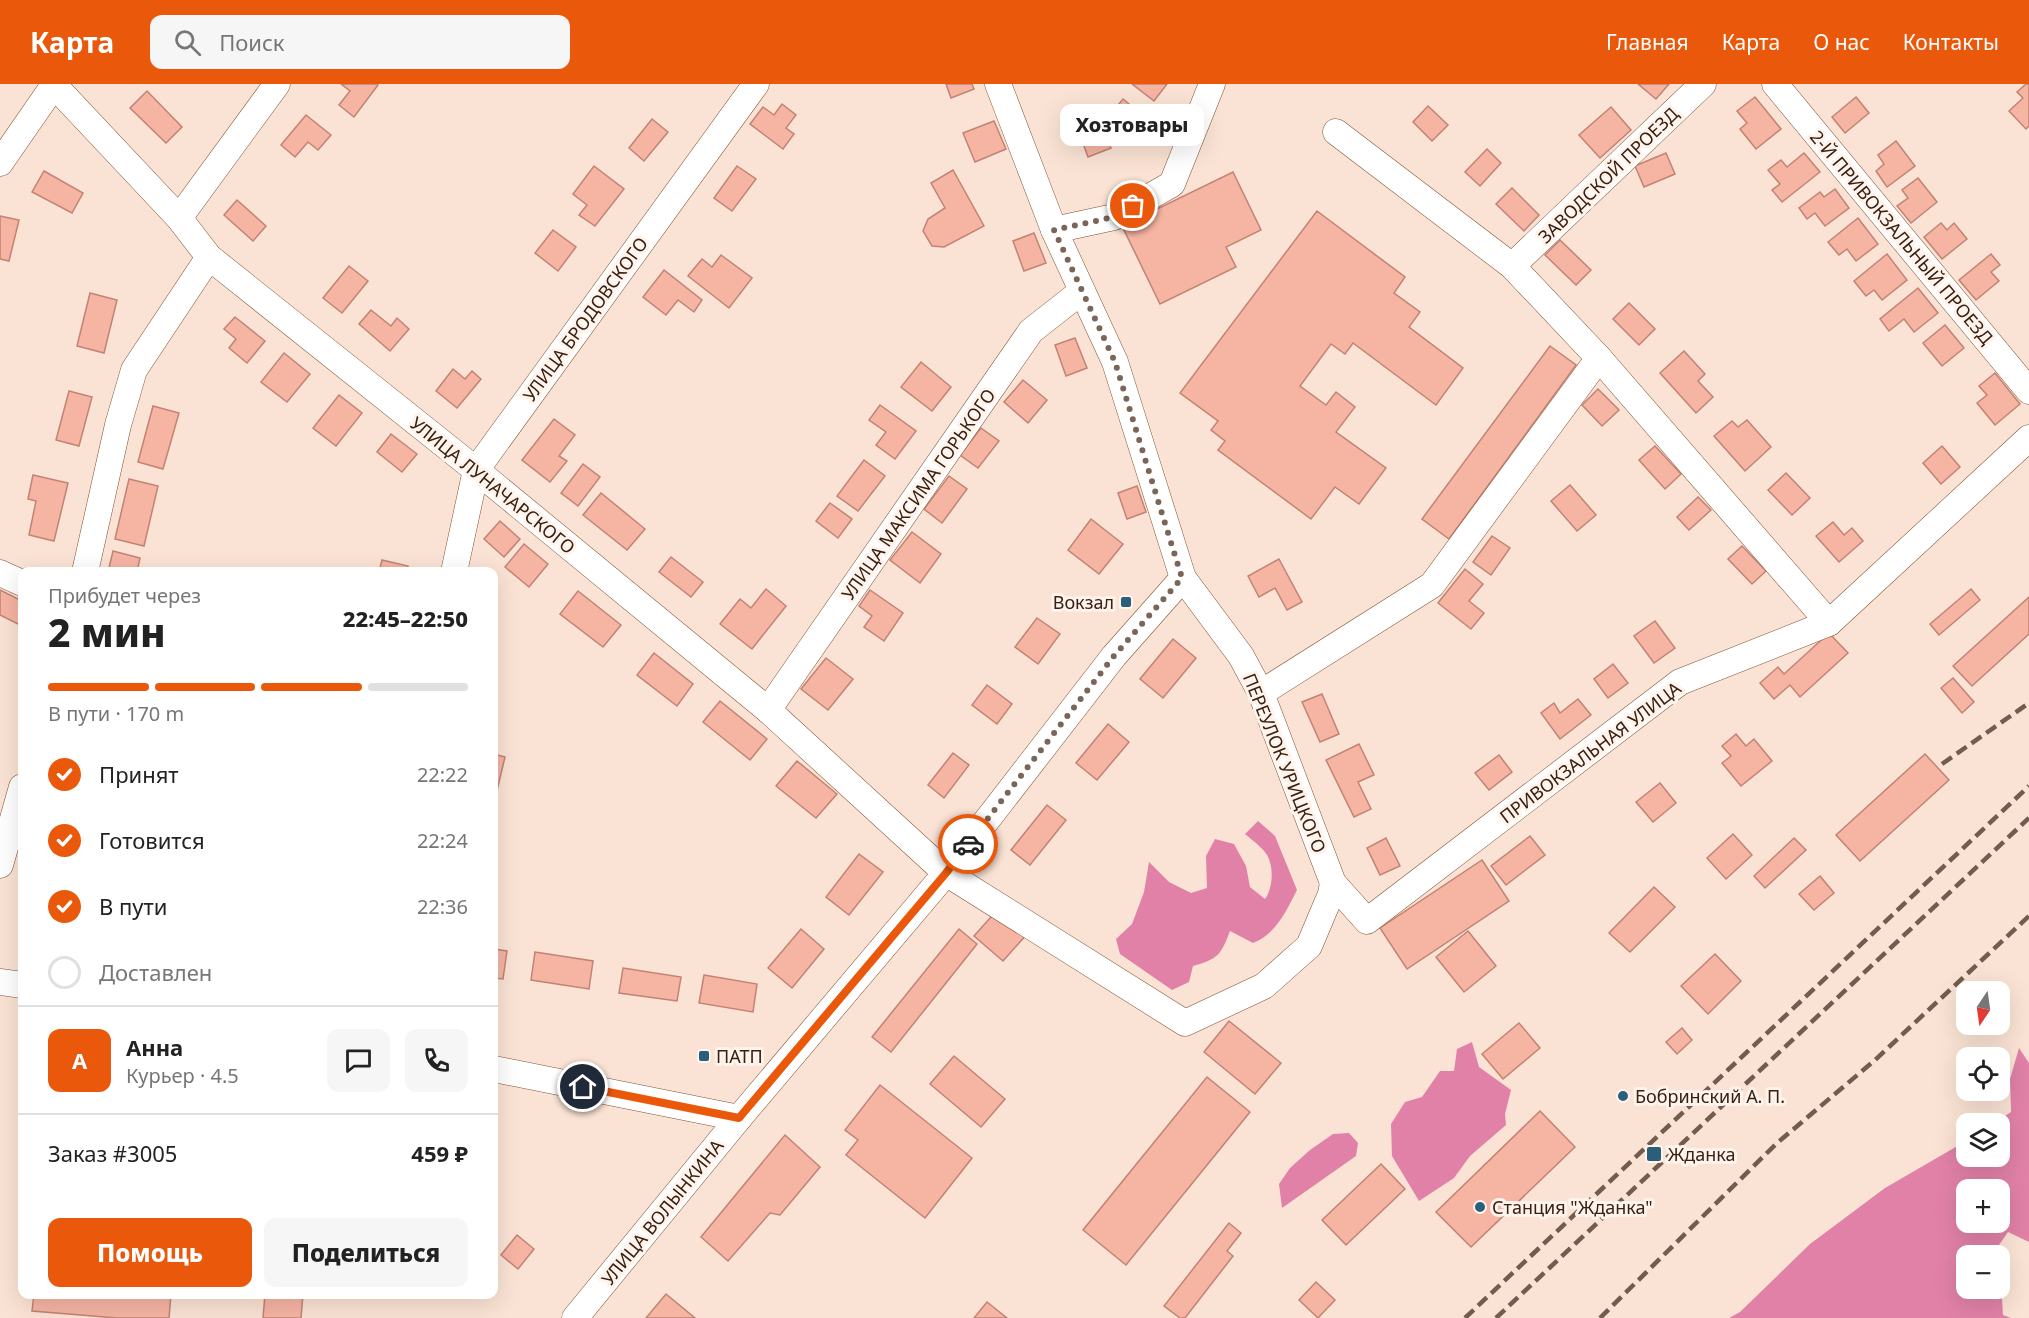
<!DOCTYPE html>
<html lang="ru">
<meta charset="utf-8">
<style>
:root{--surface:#fff;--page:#f6f6f6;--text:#222;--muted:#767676;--line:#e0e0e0;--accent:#ea580c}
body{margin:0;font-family:"Noto Sans",sans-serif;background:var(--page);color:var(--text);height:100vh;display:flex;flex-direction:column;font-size:22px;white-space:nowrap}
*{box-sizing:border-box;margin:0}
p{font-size:20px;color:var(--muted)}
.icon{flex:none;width:33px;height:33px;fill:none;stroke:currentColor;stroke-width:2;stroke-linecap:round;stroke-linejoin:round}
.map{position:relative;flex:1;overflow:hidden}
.side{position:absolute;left:18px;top:483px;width:480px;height:732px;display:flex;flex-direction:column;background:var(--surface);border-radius:12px;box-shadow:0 6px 24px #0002}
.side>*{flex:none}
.needle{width:39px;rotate:193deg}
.tools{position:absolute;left:1956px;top:897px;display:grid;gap:12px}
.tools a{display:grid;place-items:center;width:54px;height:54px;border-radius:12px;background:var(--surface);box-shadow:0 6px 24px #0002;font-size:30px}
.pin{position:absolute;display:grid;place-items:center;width:51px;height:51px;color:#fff;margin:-26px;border:3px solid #fff;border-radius:50%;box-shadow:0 2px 6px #0007}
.courier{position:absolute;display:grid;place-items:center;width:60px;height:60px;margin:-30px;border:4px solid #ea580c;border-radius:50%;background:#fff;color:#222;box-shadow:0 2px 8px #0007}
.bubble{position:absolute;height:42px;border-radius:12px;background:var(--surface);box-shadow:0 6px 24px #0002;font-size:20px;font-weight:800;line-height:42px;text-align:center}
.summary em{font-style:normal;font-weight:800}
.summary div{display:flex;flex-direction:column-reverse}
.summary{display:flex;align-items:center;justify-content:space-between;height:102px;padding:0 30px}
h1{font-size:39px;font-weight:800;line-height:45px}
.bar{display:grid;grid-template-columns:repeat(4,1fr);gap:9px 6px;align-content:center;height:72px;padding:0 30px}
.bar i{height:8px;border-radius:4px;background:var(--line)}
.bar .selected{background:var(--accent)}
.bar p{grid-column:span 4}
.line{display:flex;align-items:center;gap:15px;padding:0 30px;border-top:2px solid var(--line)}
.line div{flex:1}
.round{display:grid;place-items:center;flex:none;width:63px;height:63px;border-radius:12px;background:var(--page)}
ol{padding:0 30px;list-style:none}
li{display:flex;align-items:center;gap:18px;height:66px}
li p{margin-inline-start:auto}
li .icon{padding:6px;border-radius:50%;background:var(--accent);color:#fff;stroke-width:4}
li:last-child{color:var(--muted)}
li i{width:33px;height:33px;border:3px solid var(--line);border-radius:50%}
.action{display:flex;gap:12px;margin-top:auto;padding:12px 30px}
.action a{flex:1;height:69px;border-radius:12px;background:var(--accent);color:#fff;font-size:24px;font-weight:800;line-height:69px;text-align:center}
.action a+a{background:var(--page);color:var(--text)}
header{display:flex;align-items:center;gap:36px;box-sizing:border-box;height:84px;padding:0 30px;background:var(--accent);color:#fff}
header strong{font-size:28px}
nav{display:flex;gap:33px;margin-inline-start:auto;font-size:21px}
.search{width:420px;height:54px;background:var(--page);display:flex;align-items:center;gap:15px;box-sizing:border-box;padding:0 21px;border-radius:12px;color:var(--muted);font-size:22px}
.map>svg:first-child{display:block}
.forest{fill:#e181a8;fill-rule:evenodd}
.building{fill:#f6b4a3;stroke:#c28374;stroke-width:1.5}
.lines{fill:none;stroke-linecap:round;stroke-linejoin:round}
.minor-casing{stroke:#825230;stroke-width:27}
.minor{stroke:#fff;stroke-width:26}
.rail{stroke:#725c4e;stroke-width:4.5;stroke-dasharray:12 6;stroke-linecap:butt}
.done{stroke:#7b6557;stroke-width:6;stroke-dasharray:0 10.8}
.route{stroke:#ea580c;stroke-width:8}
.poi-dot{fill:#2a5f7b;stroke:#fff3ec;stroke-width:2}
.labels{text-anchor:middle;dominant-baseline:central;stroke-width:6;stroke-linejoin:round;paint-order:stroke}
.street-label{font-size:18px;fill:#362113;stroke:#fff3ec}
.poi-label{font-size:18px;fill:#362113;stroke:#fff3ec;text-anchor:start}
</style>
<header>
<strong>Карта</strong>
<div class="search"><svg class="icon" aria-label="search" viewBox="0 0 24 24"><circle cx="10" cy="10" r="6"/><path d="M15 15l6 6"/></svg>Поиск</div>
<nav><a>Главная</a><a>Карта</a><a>О нас</a><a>Контакты</a></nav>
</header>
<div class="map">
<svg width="2029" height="1234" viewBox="0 0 2029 1234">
<rect width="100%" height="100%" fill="#fae3d4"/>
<g class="forest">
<path d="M1258,737L1275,752L1297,806C1286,827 1277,849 1253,859L1230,847C1221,871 1218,875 1193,882L1189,898L1172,906L1120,870L1116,855L1132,840L1144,808L1149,778L1169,798L1191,809L1207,804L1206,772L1215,755L1234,760L1246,782L1250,803L1265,815C1273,804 1274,783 1267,771C1262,763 1252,756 1245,750Z"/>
<polygon points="1472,958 1479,983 1511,1006 1505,1030 1506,1041 1470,1072 1454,1094 1419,1117 1392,1072 1391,1040 1405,1018 1422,1013 1440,987 1454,987 1457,965"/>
<path d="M2019,964L2029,979V1158L2008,1148L1999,1161L2003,1231L2011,1234H1729L1740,1228L1810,1160L1885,1104L1966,1057V1072H2000V1040L1994,1039L2011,1028L2010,995ZM1966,1106H2000V1138H1966ZM1966,1172H2000V1204H1966Z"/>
<polygon points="1349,1049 1358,1059 1356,1072 1282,1124 1279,1100 1290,1084 1310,1066 1333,1050"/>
</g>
<g class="building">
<polygon points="341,0 377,0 378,1 354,33 339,21 350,7"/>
<polygon points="946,0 972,0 974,5 951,14"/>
<polygon points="1132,0 1167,0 1154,17"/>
<polygon points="1638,0 1669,0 1656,15"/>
<polygon points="2026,0 2029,0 2029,42 2026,45 2009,27 2023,14 2017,8"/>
<polygon points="147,7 182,43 166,59 130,24"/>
<polygon points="1755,13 1781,45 1756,65 1740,45 1747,39 1737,27"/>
<polygon points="1856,13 1869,29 1845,49 1832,33"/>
<polygon points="1123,15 1146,34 1132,50 1110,31"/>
<polygon points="782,20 796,31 786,44 794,50 783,65 750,40 763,23 774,31"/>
<polygon points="1428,22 1448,41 1432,57 1413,38"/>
<polygon points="1611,23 1631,46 1600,74 1579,51"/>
<polygon points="1096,24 1111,64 1088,73 1073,32"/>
<polygon points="306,31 331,51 318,66 308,58 295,73 281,61"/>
<polygon points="652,35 668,48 644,77 629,64"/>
<polygon points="994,37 1006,65 975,78 963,49"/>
<polygon points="1896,57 1915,82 1887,103 1876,87 1884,80 1878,71"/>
<polygon points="1487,65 1501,79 1480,102 1465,88"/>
<polygon points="1666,69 1675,90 1644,103 1635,82"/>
<polygon points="1804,69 1820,88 1782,118 1772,106 1780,100 1768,86 1781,76 1787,83"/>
<polygon points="594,82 624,105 595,142 579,131 587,121 573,110"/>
<polygon points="737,82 756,95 732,127 714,114"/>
<polygon points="953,86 984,142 944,163 932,162 923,147 928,135 945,124 931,99"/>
<polygon points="44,87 83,109 72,129 32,108"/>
<polygon points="1233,88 1261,146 1226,163 1236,183 1160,220 1122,142"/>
<polygon points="1918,94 1937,118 1911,139 1897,122 1908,114 1902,106"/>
<polygon points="1512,104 1539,131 1524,147 1496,120"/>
<polygon points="1835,105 1849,124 1825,142 1815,129 1807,135 1799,124 1820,108 1824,113"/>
<polygon points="237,116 266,142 253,157 224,131"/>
<polygon points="1317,127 1405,193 1394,209 1420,228 1409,243 1463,284 1436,321 1353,259 1345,270 1331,260 1300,302 1326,321 1336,308 1355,323 1336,348 1386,384 1359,420 1335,403 1311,435 1218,366 1225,357 1211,346 1218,337 1180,309"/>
<polygon points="0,132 19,136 9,177 0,175"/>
<polygon points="1858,134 1878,160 1856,177 1847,165 1839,171 1828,158"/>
<polygon points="1941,139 1947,146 1954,139 1967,155 1942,175 1924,153"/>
<polygon points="553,146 576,163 558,187 535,169"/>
<polygon points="1034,149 1046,179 1024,187 1013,157"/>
<polygon points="1560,156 1591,186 1576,201 1545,171"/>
<polygon points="1887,170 1907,196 1882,216 1874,206 1866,212 1854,197"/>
<polygon points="1991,170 2000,181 1991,188 1999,197 1976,216 1959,196"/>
<polygon points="721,171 752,194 729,224 688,192 702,175 712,183"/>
<polygon points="349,182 368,197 342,229 323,214"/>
<polygon points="664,186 702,216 694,228 678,216 666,231 643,213"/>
<polygon points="1918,204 1938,229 1914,248 1904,235 1889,247 1880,235"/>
<polygon points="90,209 117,216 104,269 77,262"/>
<polygon points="1629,219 1655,245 1639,261 1613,235"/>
<polygon points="371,226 391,242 397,234 409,245 390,267 359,240"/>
<polygon points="235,233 265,257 247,279 229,264 236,255 224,245"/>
<polygon points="1945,241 1964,264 1942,282 1923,259"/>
<polygon points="1075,254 1087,284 1066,292 1055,261"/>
<polygon points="1550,262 1576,281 1449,455 1422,435"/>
<polygon points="1684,267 1705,290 1698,297 1713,313 1696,329 1660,289"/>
<polygon points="284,269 310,290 287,318 261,298"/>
<polygon points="921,278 951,303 932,327 901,303"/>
<polygon points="453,285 465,295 472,287 481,295 457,324 436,307"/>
<polygon points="1995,289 2020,320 1995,341 1977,319 1987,311 1979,302"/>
<polygon points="1023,296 1047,316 1028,339 1004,318"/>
<polygon points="1598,305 1619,326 1602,342 1582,321"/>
<polygon points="69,307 92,313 79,362 56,356"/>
<polygon points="339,311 362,329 336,362 313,344"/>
<polygon points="880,321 916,347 895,375 876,361 886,348 869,336"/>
<polygon points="153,322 179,329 163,385 138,378"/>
<polygon points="554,335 575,351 559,372 567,377 550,398 522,376"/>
<polygon points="1747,336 1771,363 1745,387 1714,352 1732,337 1738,343"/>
<polygon points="981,344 999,357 978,384 960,371"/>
<polygon points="391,350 417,370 402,388 377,368"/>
<polygon points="1655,362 1681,390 1665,405 1639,376"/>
<polygon points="1942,362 1960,383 1941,400 1923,379"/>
<polygon points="864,376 885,392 858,427 837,412"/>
<polygon points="583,380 600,393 578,422 561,409"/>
<polygon points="1786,389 1810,414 1792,431 1768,406"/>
<polygon points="33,391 68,399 54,457 29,451 36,417 28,415"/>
<polygon points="949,392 967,405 942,439 924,425"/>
<polygon points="129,395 158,402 144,462 115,455"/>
<polygon points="1570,401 1596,431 1577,447 1551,417"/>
<polygon points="1137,402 1146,428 1127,435 1118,409"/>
<polygon points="601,409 645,445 627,466 583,431"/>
<polygon points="1698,413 1711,426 1689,446 1677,433"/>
<polygon points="830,419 852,435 838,454 816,437"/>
<polygon points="1091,435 1123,460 1099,490 1068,466"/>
<polygon points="500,437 520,455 504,473 484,455"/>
<polygon points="1833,438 1844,451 1852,444 1863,457 1839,478 1816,452"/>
<polygon points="912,448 941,470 920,499 890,476"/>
<polygon points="1492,452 1510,464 1491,491 1473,478"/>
<polygon points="524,460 548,480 529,503 505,483"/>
<polygon points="1742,462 1766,487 1752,500 1728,475"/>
<polygon points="113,467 140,474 137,488 108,488"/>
<polygon points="671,473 703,498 691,513 659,488"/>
<polygon points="1279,475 1302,518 1287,526 1275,504 1259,513 1248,492"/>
<polygon points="382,476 408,482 407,488 379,488"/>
<polygon points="1465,485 1483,500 1469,517 1484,529 1471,545 1438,519"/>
<polygon points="766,505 786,522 752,565 720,540 740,515 751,524"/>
<polygon points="1971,505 1980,516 1939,551 1930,540"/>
<polygon points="0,506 22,517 22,542 0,531"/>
<polygon points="870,506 903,529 884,557 864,543 872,532 859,522"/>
<polygon points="578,507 621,541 603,563 560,530"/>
<polygon points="2029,513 2029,550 1972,602 1953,582"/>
<polygon points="1037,534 1060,550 1038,580 1015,563"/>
<polygon points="1655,537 1675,564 1654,579 1634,552"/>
<polygon points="1829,549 1848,569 1800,613 1790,601 1774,615 1760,599 1778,583 1784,590"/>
<polygon points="1173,555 1196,574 1163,614 1140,595"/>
<polygon points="654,569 693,600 677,622 637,591"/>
<polygon points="826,574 853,595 828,626 801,605"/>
<polygon points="1613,580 1628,599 1608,614 1594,595"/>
<polygon points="1953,594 1974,618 1962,629 1941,604"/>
<polygon points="987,601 1012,620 997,640 972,621"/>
<polygon points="1322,610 1339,650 1320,658 1302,618"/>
<polygon points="1578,615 1591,631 1560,655 1541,629 1554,619 1560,629"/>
<polygon points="720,617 767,655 750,676 703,638"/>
<polygon points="1108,640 1129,658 1097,696 1076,679"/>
<polygon points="1736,650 1746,662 1754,655 1772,677 1741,702 1722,679 1731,672 1722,662"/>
<polygon points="1359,660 1374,691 1358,698 1371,725 1354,733 1326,676"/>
<polygon points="953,669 969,681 944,714 928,701"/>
<polygon points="494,670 505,673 494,719"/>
<polygon points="1925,670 1949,696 1860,777 1836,751"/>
<polygon points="1499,671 1512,688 1489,706 1475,689"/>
<polygon points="797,677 837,710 816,734 776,702"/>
<polygon points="1660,699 1676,719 1653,738 1636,718"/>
<polygon points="1047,721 1066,736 1030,781 1011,766"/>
<polygon points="1733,750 1752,771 1726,795 1707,774"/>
<polygon points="1530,752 1545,771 1506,801 1491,782"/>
<polygon points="1386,754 1400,782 1380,791 1367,764"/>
<polygon points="1794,754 1806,766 1765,804 1754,792"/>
<polygon points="859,770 883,788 849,831 826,813"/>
<polygon points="1482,776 1509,817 1407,885 1380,844"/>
<polygon points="1820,792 1834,809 1814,826 1799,810"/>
<polygon points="1654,803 1675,823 1630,868 1609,849"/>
<polygon points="999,824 1028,849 1003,877 974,852"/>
<polygon points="801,845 824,865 792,904 768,884"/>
<polygon points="959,845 977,860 891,968 872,953"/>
<polygon points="1468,847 1496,882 1464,908 1436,873"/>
<polygon points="494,865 507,867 503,895 494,894"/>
<polygon points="535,868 593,877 589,905 531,896"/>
<polygon points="1715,870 1741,897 1708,930 1681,902"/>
<polygon points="623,884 681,893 677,917 619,909"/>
<polygon points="704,891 757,900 753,928 699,919"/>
<polygon points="1229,937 1281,979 1255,1010 1204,968"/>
<polygon points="1519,939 1540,964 1503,995 1482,970"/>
<polygon points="1682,944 1692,956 1677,970 1666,958"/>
<polygon points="954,972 1005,1015 981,1043 930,1000"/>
<polygon points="1207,993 1250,1028 1126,1181 1083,1146"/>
<polygon points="880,1001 972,1074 925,1134 846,1071 858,1056 845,1046"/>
<polygon points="1540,1027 1575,1063 1471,1163 1436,1128"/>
<polygon points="785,1051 820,1083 780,1131 770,1129 728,1177 701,1153"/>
<polygon points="1381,1080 1405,1105 1346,1161 1322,1136"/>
<polygon points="1229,1139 1241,1149 1227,1167 1233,1172 1185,1234 1180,1234 1164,1222"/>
<polygon points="517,1151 534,1165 518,1185 501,1171"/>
<polygon points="1316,1198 1335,1216 1318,1234 1299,1216"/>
<polygon points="34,1210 171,1210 169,1234 117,1234 32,1227"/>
<polygon points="265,1210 303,1210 301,1234 263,1234"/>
<polygon points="666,1210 695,1234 646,1234"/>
<polygon points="987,1218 1007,1234 974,1234"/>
</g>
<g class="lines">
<g class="minor-casing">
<g id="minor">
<polyline points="53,0 179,134 209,173 476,386 768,626 946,789 1185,939 1264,902 1309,862 1331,810 1333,799"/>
<polyline points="998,0 1054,146 1115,278 1183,494 1241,572 1261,609 1333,799 1367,837 1680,598 1829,539 2029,354"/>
<polyline points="1775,0 2029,307"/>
<polyline points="1336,48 1512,182 1599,274"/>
<polyline points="0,79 54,1"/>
<polyline points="179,134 277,0"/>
<polyline points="1054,146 1114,133 1172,100 1212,0"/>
<polyline points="1512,182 1703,0"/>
<polyline points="85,488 118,341 134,286 209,173"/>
<polyline points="454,488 476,386 756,0"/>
<polyline points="0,489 22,499"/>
<polyline points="1261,609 1432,501 1599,274 1829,539"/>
<polyline points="768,626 1031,247 1082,207"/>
<polyline points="0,781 22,703"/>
<polyline points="0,898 22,901"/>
<polyline points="494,985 739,1034"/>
<polyline points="575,1234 739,1034 946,789 1114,572 1183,494"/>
</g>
</g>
<use href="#minor" class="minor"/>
<g class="rail">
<polyline points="1942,680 2029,619"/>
<polyline points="1465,1234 2029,702"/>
<polyline points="1496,1234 2029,734"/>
<polyline points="1600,1234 1776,1060 1875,976 2029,832"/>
</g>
</g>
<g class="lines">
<polyline class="done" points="968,760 1114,572 1182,494 1115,278 1054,146 1114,133 1133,122"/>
<polyline class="route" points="583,1003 739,1034 946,789 968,760"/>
</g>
<g class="poi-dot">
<rect x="1120" y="512" width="12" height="12" rx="3"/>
<rect x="698" y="966" width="12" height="12" rx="3"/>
<circle cx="1623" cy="1012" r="6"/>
<rect x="1646" y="1062" width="16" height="16" rx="3"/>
<circle cx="1480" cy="1123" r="6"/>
</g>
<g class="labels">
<g class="street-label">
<text transform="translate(1608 91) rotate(-44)">ЗАВОДСКОЙ ПРОЕЗД</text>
<text transform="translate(1902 153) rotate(50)">2-Й ПРИВОКЗАЛЬНЫЙ ПРОЕЗД</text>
<text transform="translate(585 235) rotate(-54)">УЛИЦА БРОДОВСКОГО</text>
<text transform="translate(493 401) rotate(39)">УЛИЦА ЛУНАЧАРСКОГО</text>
<text transform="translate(918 410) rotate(-55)">УЛИЦА МАКСИМА ГОРЬКОГО</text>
<text transform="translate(1590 668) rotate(-37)">ПРИВОКЗАЛЬНАЯ УЛИЦА</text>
<text transform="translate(1285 679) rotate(68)">ПЕРЕУЛОК УРИЦКОГО</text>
<text transform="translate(662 1128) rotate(-51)">УЛИЦА ВОЛЫНКИНА</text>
</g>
<g class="poi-label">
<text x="1114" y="518" text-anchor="end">Вокзал</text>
<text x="716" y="972">ПАТП</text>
<text x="1635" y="1012">Бобринский А. П.</text>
<text x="1668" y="1070">Жданка</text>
<text x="1492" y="1123">Станция "Жданка"</text>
</g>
</g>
</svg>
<div class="tools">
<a><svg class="needle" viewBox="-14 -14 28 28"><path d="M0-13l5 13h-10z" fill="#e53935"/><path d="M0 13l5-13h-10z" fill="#767676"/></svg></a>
<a><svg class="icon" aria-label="locate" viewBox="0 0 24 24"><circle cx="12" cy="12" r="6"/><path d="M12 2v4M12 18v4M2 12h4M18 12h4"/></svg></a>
<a><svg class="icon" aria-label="layers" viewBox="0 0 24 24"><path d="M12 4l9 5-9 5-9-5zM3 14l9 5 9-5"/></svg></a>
<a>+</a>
<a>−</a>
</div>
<div class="pin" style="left:1133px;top:122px;background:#ea580c"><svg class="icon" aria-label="bag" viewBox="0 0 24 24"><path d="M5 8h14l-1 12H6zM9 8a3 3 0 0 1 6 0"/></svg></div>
<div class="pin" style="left:583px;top:1003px;background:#1f2937"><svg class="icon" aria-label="home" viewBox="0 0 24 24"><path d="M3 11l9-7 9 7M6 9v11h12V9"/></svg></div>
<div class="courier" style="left:968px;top:760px"><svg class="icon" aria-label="car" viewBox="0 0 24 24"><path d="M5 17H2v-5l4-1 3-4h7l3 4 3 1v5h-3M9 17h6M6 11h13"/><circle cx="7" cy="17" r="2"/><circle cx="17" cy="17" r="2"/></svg></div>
<div class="bubble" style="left:1060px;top:20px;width:144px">Хозтовары</div>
<section class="side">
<div class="summary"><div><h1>2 мин</h1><p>Прибудет через</p></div><em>22:45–22:50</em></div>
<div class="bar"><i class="selected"></i><i class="selected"></i><i class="selected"></i><i></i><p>В пути · 170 m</p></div>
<ol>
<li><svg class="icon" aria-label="check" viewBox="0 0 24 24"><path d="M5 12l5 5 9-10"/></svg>Принят<p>22:22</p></li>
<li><svg class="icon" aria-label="check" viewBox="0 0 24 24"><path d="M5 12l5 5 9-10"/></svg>Готовится<p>22:24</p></li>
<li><svg class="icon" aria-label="check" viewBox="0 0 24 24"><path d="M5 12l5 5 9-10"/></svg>В пути<p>22:36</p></li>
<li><i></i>Доставлен</li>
</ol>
<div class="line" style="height:108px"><b class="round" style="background:var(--accent);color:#fff">А</b><div><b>Анна</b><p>Курьер · 4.5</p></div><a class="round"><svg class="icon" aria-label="chat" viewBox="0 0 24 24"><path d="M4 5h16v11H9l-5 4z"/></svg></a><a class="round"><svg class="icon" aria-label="phone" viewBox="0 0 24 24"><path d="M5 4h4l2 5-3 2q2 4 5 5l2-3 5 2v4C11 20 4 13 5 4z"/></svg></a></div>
<div class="line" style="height:78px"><div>Заказ #3005</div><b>459 ₽</b></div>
<div class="action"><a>Помощь</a><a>Поделиться</a></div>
</section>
</div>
